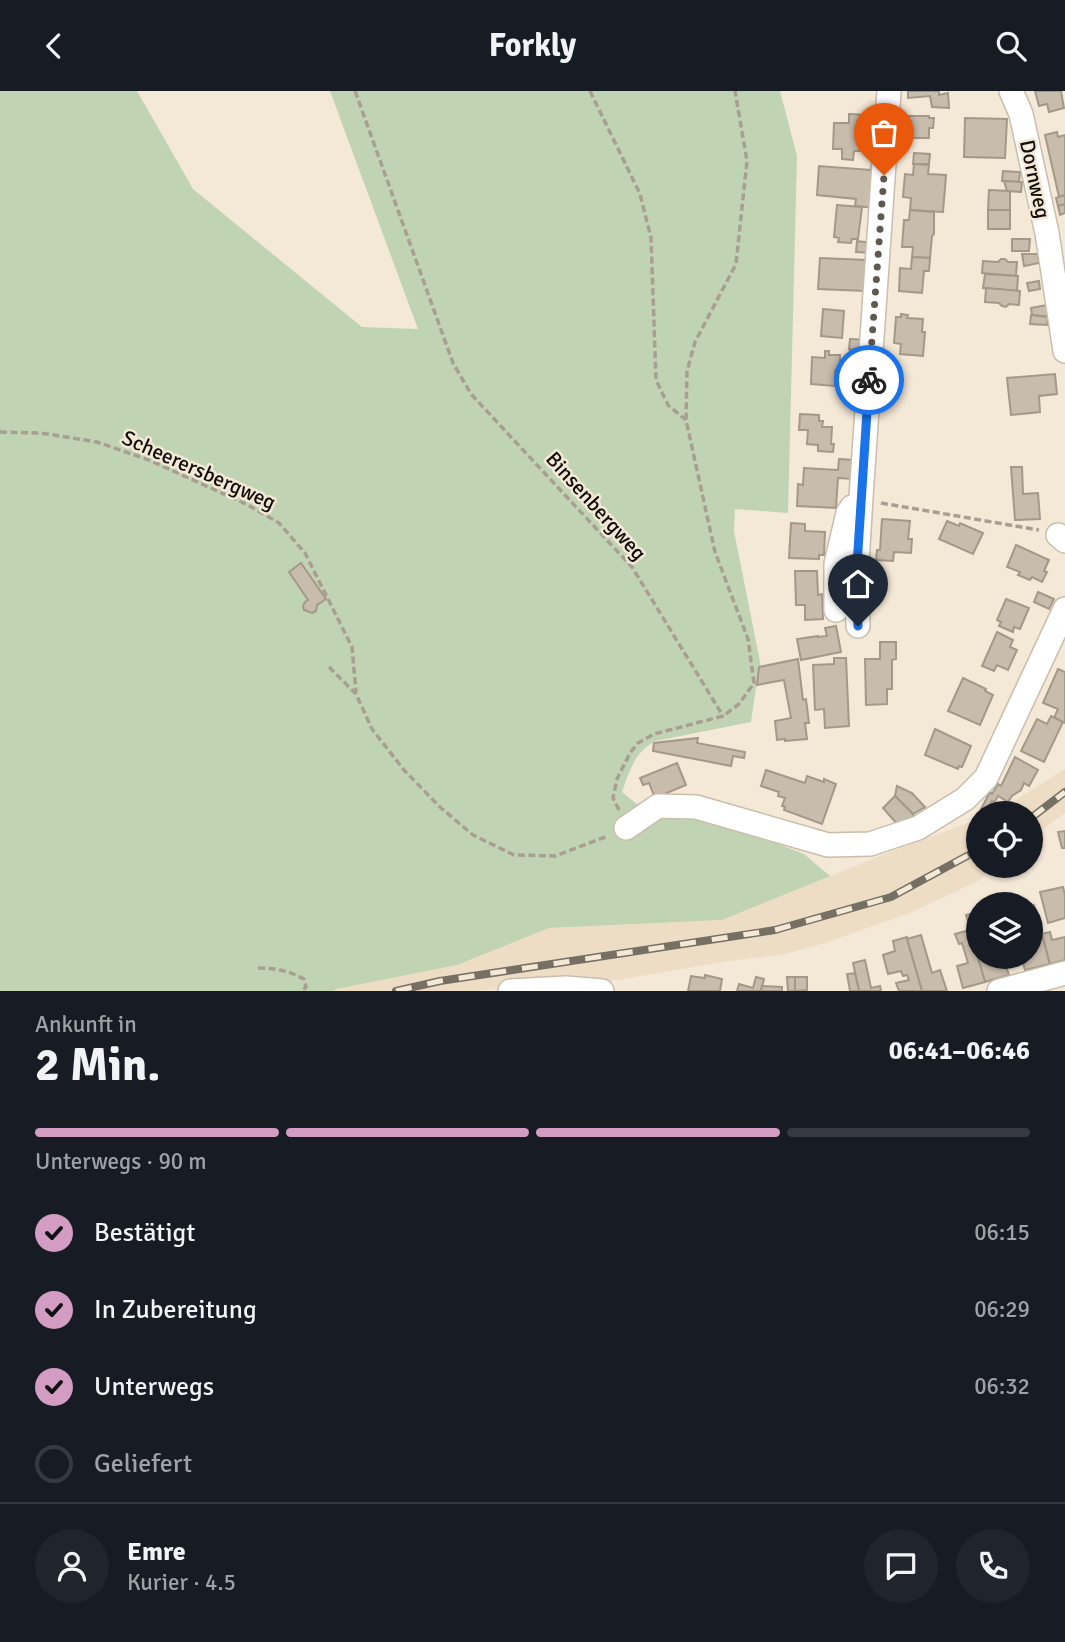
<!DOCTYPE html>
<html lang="de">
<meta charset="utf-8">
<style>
:root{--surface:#171b24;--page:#20242c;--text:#f1f3f6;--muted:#9ea1a6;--line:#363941;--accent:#d39cc2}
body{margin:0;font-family:Signika,sans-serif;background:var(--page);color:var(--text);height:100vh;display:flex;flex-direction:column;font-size:26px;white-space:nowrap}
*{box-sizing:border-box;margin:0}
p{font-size:23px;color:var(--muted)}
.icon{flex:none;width:38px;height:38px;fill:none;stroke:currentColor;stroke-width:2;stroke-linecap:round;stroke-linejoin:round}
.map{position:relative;height:900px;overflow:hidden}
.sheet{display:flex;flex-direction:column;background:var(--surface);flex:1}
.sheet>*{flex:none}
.buttons{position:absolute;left:966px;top:710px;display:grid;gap:14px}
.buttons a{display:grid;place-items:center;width:77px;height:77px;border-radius:50%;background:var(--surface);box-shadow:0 2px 5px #0004;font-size:35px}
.pin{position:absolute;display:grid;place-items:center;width:60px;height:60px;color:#fff;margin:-72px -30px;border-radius:50% 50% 50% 0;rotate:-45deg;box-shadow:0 0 7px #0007}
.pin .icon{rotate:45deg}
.courier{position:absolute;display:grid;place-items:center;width:70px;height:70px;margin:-35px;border:5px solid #1a73e8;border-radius:50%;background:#fff;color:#222;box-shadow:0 2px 9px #0007}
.head em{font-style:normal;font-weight:800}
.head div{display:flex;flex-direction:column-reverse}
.head{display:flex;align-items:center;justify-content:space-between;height:119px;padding:0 35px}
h1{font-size:46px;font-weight:800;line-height:52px}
.bar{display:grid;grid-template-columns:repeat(4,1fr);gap:10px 7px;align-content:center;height:84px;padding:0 35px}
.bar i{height:9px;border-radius:5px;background:var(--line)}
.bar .active{background:var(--accent)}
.bar p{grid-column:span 4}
.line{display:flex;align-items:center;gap:18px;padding:0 35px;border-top:2px solid var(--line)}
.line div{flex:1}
.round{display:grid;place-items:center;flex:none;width:74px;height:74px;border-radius:37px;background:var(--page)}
ol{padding:0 35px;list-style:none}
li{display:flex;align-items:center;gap:21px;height:77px}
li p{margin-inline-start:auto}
li .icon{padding:7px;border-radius:50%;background:var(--accent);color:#111;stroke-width:4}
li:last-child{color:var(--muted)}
li i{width:38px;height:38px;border:4px solid var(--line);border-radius:50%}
header{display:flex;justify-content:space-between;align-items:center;height:91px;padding:0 35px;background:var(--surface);font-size:32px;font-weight:800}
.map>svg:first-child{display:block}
.built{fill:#eeddc5}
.green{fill:#c0d4b3}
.building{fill:#c8bcac;stroke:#a49889;stroke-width:2}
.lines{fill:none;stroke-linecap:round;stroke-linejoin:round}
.minor-casing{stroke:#c9bdac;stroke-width:26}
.path{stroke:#a89f92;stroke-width:3.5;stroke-dasharray:7 3.5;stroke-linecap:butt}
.minor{stroke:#fff;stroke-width:23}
.rail-casing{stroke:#766f64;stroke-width:8}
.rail{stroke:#f4e8d7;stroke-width:5;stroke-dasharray:16;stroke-linecap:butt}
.done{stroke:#605950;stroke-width:7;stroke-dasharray:0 12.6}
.route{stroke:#1a73e8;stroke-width:9}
.labels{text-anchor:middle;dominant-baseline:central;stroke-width:5;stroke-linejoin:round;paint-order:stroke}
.street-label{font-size:21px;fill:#100c07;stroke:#f4e8d7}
</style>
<header><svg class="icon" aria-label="back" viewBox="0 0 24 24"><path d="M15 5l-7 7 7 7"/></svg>Forkly<svg class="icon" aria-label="search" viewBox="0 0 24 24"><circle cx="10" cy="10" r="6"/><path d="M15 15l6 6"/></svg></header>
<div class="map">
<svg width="1065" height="900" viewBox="0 0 1065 900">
<rect width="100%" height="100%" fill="#f4e8d7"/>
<g class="built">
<polygon points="1065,678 1065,722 1031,747 1031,723 993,723"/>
<polygon points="978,728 978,775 995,775 980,789 910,822 825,852 785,863 723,871 617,889 519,894 477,900 332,900 337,898 457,874 549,837 722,829 877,766"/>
</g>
<path class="green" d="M0,0H137L193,98L362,236L418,238L330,0H780L797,65L788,422L735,418L734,440L761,576H759L751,631L655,650C634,662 630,679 622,701L643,718L691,719L804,763L830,785L722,829L549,837L457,874L337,898L332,900H0Z"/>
<g class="building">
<polygon points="908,0 939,0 939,4 948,2 949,17 932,16 930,5 908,7"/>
<polygon points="1035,0 1061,0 1064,17 1049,21 1047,13 1039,15"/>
<polygon points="849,23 867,24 866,60 854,60 853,69 842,68 842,58 833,58 834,32 849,32"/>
<polygon points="906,25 929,25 929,27 934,27 933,37 929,37 929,47 906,47"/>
<polygon points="965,27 1007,28 1005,67 964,66"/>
<polygon points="1057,41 1058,46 1065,44 1065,104 1059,106 1045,44"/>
<polygon points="914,62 930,63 929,73 913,73"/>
<polygon points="872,71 879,72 876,117 855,115 856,108 817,104 819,75 871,79"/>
<polygon points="914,73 929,74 928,83 946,84 943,121 910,119 911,107 903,106 905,83 913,84"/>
<polygon points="1003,80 1020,81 1019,91 1002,90"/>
<polygon points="1004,90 1022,91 1021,101 1007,100"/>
<polygon points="989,99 1010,100 1010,119 988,119"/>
<polygon points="1065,104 1065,113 1058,115 1056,107"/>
<polygon points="1065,113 1065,122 1060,124 1058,115"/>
<polygon points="837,114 862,116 858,148 852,148 851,152 838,151 839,147 834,146"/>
<polygon points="910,119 934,121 934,143 932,145 930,167 912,166 913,156 902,156 904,129 909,129"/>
<rect x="988" y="119" width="22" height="19"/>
<polygon points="1012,148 1030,148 1029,160 1012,160"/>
<polygon points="857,150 872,152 872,162 856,161"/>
<polygon points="1022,163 1038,163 1039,172 1024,175"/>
<polygon points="912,166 930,167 929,180 924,180 922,202 899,200 900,177 911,178"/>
<polygon points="820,167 867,169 866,200 818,198"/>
<polygon points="1001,168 1005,168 1008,171 1017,171 1016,185 982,182 983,170 998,171"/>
<polygon points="985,183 1018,185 1017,200 983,197"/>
<polygon points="1039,190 1040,198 1029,200 1027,192"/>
<polygon points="986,197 1020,200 1019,214 1009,213 1006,216 1002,215 999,212 985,211"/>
<polygon points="1047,214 1049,226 1032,224 1031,217"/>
<polygon points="823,218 844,220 842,247 821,245"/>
<polygon points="901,223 908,224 907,227 923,228 922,241 925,241 923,265 900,263 901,253 894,252 896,226 901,226"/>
<polygon points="1031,224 1048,226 1047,234 1030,233"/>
<polygon points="850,248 866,249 865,259 849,258"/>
<polygon points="850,258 865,259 865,271 849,270"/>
<polygon points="825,260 829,260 829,264 840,264 840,279 835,279 835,295 811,293 812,266 825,267"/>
<polygon points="1055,283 1057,303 1039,305 1040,321 1011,324 1007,287"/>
<polygon points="800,323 819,324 819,330 823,330 822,336 832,336 831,353 834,353 833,361 818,360 818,354 807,353 808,339 799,339"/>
<polygon points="839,368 855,369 854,388 838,387 836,417 797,415 798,393 803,394 804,377 838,379"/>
<polygon points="1011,376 1022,376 1023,403 1038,402 1040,428 1015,429"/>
<polygon points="882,428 910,430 908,448 912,448 911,462 894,461 893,470 876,469 877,459 880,459"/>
<polygon points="947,430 959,435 960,432 983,442 973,463 939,448"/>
<polygon points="791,432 805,433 805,440 825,441 824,464 819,464 819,468 789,467"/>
<polygon points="1016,454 1049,469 1044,480 1047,481 1042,491 1032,486 1030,489 1018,484 1020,481 1007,476"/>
<polygon points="301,472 326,508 317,514 316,520 312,522 304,519 303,515 305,511 308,509 289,481"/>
<polygon points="795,480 817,480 818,504 822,503 823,528 805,529 805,514 796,514"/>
<polygon points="1038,501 1054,508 1049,518 1034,511"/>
<polygon points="1006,508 1029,517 1020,538 1014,536 1013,541 999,535 1001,531 997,529"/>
<polygon points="836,535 841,561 801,569 797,548 818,545 818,546 827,545 825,537"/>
<polygon points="997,541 1013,549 1010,556 1017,559 1008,579 997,574 994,580 982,575"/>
<polygon points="880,551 896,551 896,568 892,569 892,598 887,598 887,613 866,614 865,568 880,568"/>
<polygon points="834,567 846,567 849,635 825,637 824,618 815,619 813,574 834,573"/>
<polygon points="798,568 803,609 806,608 809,632 805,632 807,648 785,650 785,648 777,649 775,630 791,627 784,589 757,594 759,576"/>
<polygon points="1058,578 1065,581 1065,632 1054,627 1058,618 1043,612"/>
<polygon points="963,587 986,598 985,600 993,604 980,634 948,620"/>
<polygon points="1051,625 1063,631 1044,671 1021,660 1037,628 1047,633"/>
<polygon points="935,638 971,655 962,676 959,675 958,678 925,664"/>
<polygon points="698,647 697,652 745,661 744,667 733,665 731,675 653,660 654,652"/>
<polygon points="1015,666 1038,679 1029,695 1024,692 1021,699 1012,705 1008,711 998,705 994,712 992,710 987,720 981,718 990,701 992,703 998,693 1001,695"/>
<polygon points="677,672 686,694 655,707 649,692 643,694 640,687"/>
<polygon points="766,679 805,692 807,685 824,691 824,688 836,693 822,733 784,719 785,716 782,715 785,707 778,705 779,701 761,695"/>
<polygon points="897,695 912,702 925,716 913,723 895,705"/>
<polygon points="895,705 913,723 914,727 898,734 883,717"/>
<polygon points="1065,740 1065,757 1062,757 1058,741"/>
<polygon points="1063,796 1065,804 1065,827 1048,832 1040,801"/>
<polygon points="1034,814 1050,873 1025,879 1021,866 1031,866 1031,815"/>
<polygon points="978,821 978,866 1003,866 1009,884 985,891 966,824"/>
<polygon points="970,839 985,891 963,897 957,875 968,872 962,852 959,853 955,843"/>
<polygon points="1050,841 1052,849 1065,846 1065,869 1050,873 1042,843"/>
<polygon points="921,844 932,882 940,879 947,900 922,900 907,848"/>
<polygon points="907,846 907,848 922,900 899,900 896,892 909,889 907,884 903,885 901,880 888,883 883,864 895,860 893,850"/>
<polygon points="865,869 871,897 880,895 881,900 859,900 853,872"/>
<polygon points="855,882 859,900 850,900 847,883"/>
<polygon points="705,884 722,888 720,900 688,900 691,885 705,887"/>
<polygon points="756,886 764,888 761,900 737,900 739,893 753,897"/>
<polygon points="787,886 795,886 795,900 788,900"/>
<polygon points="795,886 807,886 807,899 795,900"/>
<polygon points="762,895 782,896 782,900 761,900"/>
</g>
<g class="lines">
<g class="minor-casing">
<g id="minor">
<polyline points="1011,0 1021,23 1047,142 1065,260"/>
<polyline points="1058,444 1065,450"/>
<polyline points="836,519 836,473 848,422 852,416"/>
<polyline points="858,535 856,490 861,406 889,0"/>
<polyline points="626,737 658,715 696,716 828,754 870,753 918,737 965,708 986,687 1065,518"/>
<polyline points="510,900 566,897 602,900"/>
<polyline points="999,900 1065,882"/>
</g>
</g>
<g class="path">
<polyline points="355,0 453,272 471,303 632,476 723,625"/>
<polyline points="590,0 640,103 651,147 656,289 668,314 686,329"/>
<polyline points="0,341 41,342 97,351 149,369 246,413 279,432 305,462 352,556 356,601"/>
<polyline points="881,412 1039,439"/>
<polyline points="329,576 356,603 372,638 404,679 441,717 473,744 514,764 555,765 608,745"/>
<polyline points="619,719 613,707 617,688 630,662 638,652 654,643 723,625 739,613 754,592 748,548 715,461 686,329 687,280 695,251 736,173 747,70 735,0"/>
<path d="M258,877C276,877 289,880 304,888L306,896L302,900"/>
</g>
<use href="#minor" class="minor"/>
<g class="rail-casing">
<g id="rail">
<polyline points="1031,727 1065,701"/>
<polyline points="396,900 440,890 775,839 891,806 978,759"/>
</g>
</g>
<use href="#rail" class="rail"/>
</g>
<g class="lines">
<polyline class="done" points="869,289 884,84"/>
<polyline class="route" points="858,535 856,490 869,289"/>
</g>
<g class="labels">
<g class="street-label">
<text transform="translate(1035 88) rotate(78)">Dornweg</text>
<text transform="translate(199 379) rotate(24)">Scheerersbergweg</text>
<text transform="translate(596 415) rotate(48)">Binsenbergweg</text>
</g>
</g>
</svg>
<div class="buttons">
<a><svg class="icon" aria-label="locate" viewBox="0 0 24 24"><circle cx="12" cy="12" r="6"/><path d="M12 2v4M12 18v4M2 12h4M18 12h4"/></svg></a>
<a><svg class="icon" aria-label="layers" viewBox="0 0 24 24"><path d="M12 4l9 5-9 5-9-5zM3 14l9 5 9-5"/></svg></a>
</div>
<div class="pin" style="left:884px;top:84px;background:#ea580c"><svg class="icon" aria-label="bag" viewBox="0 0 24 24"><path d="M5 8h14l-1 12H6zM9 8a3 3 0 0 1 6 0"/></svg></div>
<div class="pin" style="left:858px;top:535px;background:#1f2937"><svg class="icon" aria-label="home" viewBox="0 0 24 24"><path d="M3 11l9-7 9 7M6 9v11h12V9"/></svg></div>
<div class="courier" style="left:869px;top:289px"><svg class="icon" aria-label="bike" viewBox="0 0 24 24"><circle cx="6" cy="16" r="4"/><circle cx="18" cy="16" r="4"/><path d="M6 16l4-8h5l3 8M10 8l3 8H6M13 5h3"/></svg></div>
</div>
<section class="sheet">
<div class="head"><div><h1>2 Min.</h1><p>Ankunft in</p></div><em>06:41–06:46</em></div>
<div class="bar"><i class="active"></i><i class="active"></i><i class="active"></i><i></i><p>Unterwegs · 90 m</p></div>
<ol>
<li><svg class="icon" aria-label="check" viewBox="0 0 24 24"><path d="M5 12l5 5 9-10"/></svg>Bestätigt<p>06:15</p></li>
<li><svg class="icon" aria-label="check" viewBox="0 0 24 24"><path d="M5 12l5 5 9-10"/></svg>In Zubereitung<p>06:29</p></li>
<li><svg class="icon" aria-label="check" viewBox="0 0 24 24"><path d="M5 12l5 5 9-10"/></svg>Unterwegs<p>06:32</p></li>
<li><i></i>Geliefert</li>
</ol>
<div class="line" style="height:126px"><a class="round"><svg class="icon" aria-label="person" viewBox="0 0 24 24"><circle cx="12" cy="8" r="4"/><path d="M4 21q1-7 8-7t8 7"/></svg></a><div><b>Emre</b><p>Kurier · 4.5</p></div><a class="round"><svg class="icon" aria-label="chat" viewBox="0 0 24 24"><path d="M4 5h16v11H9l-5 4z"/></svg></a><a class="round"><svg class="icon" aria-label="phone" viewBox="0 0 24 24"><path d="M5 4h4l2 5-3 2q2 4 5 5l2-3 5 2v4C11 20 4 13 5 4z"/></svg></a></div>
</section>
